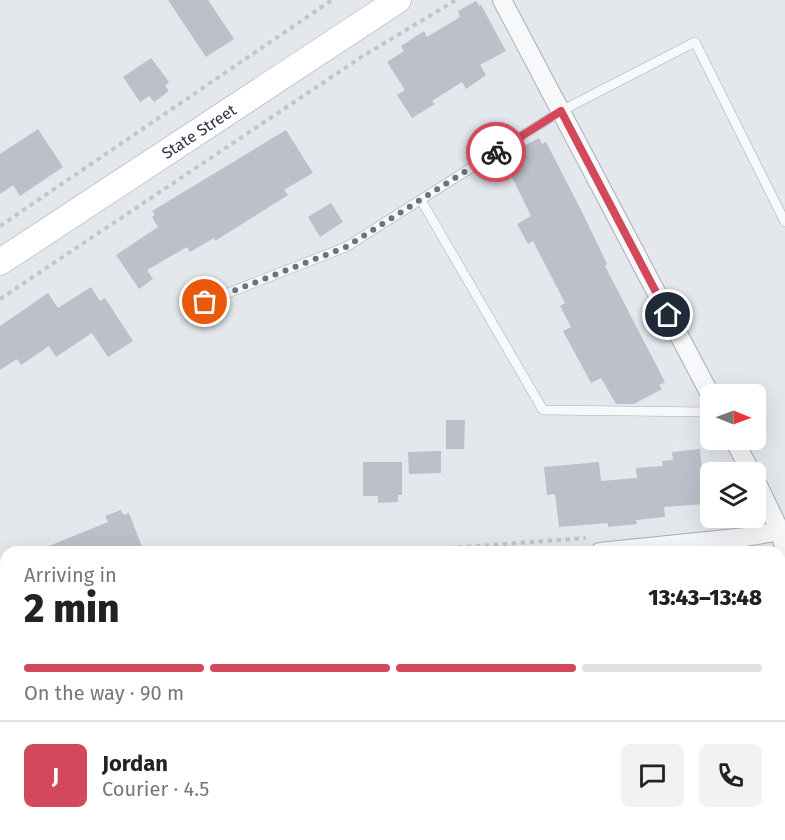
<!DOCTYPE html>
<meta charset="utf-8">
<style>
:root{--surface:#fff;--page:#f2f2f2;--text:#222;--muted:#767676;--line:#e0e0e0;--accent:#d1495b}
body{margin:0;font-family:"Fira Sans",sans-serif;background:var(--page);color:var(--text);height:100vh;display:flex;flex-direction:column;font-size:22px;white-space:nowrap}
*{box-sizing:border-box;margin:0}
p{font-size:20px;color:var(--muted)}
.icon{flex:none;width:33px;height:33px;fill:none;stroke:currentColor;stroke-width:2;stroke-linecap:round;stroke-linejoin:round}
.map{position:relative;flex:1;overflow:hidden}
.details{position:absolute;left:0px;top:546px;width:786px;height:294px;display:flex;flex-direction:column;background:var(--surface);border-radius:18px 18px 0 0;box-shadow:0 6px 24px #0002}
.details>*{flex:none}
.needle{width:39px;rotate:91deg}
.controls{position:absolute;left:700px;top:384px;display:grid;gap:12px}
.controls a{display:grid;place-items:center;width:66px;height:66px;border-radius:9px;background:var(--surface);box-shadow:0 6px 24px #0002;font-size:30px}
.pin{position:absolute;display:grid;place-items:center;width:51px;height:51px;color:#fff;margin:-26px;border:3px solid #fff;border-radius:50%;box-shadow:0 2px 6px #0007}
.courier{position:absolute;display:grid;place-items:center;width:60px;height:60px;margin:-30px;border:4px solid #d1495b;border-radius:50%;background:#fff;color:#222;box-shadow:0 2px 8px #0007}
.headline em{font-style:normal;font-weight:800}
.headline div{display:flex;flex-direction:column-reverse}
.headline{display:flex;align-items:center;justify-content:space-between;height:102px;padding:0 24px}
h1{font-size:39px;font-weight:800;line-height:45px}
.bar{display:grid;grid-template-columns:repeat(4,1fr);gap:9px 6px;align-content:center;height:72px;padding:0 24px}
.bar i{height:8px;border-radius:4px;background:var(--line)}
.bar .current{background:var(--accent)}
.bar p{grid-column:span 4}
.line{display:flex;align-items:center;gap:15px;padding:0 24px;border-top:2px solid var(--line)}
.line div{flex:1}
.round{display:grid;place-items:center;flex:none;width:63px;height:63px;border-radius:9px;background:var(--page)}
.map>svg:first-child{display:block}
.green{fill:#c9d6c5}
.building{fill:#bbc0ca}
.lines{fill:none;stroke-linecap:round;stroke-linejoin:round}
.service-casing{stroke:#a9aeb7;stroke-width:10}
.minor-casing{stroke:#a9aeb7;stroke-width:20}
.secondary-casing{stroke:#a9aeb7;stroke-width:27}
.path{stroke:#c2c5cb;stroke-width:4;stroke-dasharray:4.5 4.5;stroke-linecap:butt}
.service{stroke:#f7f8fa;stroke-width:9}
.minor{stroke:#f7f8fa;stroke-width:18}
.secondary{stroke:#fff;stroke-width:26}
.done{stroke:#6c737f;stroke-width:6;stroke-dasharray:0 10.8}
.route{stroke:#d1495b;stroke-width:8}
.labels{text-anchor:middle;dominant-baseline:central;stroke-width:4.5;stroke-linejoin:round;paint-order:stroke}
.street-label{font-size:16px;fill:#2b3445;stroke:#f4f6f9}
</style>
<div class="map">
<svg width="785" height="840" viewBox="0 0 785 840">
<rect width="100%" height="100%" fill="#e4e7ec"/>
<polygon class="green" points="78,834 219,834 223,840 55,840"/>
<g class="building">
<polygon points="168,0 208,0 234,39 206,57"/>
<polygon points="476,1 479,6 481,5 506,51 480,65 486,75 466,89 462,82 432,101 435,104 412,118 397,95 405,90 387,62 404,51 401,46 424,31 427,37 460,17 458,11"/>
<polygon points="151,58 169,82 165,86 169,91 154,102 149,96 140,102 123,77"/>
<polygon points="38,129 63,167 20,196 13,185 0,194 0,154"/>
<polygon points="286,130 313,173 284,190 288,195 215,241 214,238 190,252 187,247 147,270 153,279 139,289 116,255 158,227 152,217 155,215 152,211"/>
<polygon points="539,138 542,144 546,142 583,214 607,264 605,266 665,382 659,385 662,389 634,404 616,404 601,378 591,383 563,331 571,327 560,306 565,303 533,241 528,244 517,224 531,216 502,157"/>
<polygon points="331,203 343,222 320,237 308,217"/>
<polygon points="91,287 100,301 105,298 133,341 108,357 92,333 56,357 49,346 21,365 17,359 0,370 0,326 48,293 58,308"/>
<polygon points="446,420 465,420 464,449 446,449"/>
<polygon points="700,449 705,504 664,507 665,517 636,520 637,524 608,527 608,523 559,527 555,494 547,495 544,467 599,462 601,481 637,478 636,468 663,466 662,461 673,460 672,452"/>
<polygon points="441,451 441,473 409,474 408,452"/>
<polygon points="363,462 402,462 402,495 398,495 398,502 378,503 378,496 363,496"/>
<polygon points="121,510 124,515 129,513 144,552 34,552 108,522 105,516"/>
</g>
<g class="lines">
<g class="service-casing">
<g id="service">
<polyline points="421,200 543,410 711,412"/>
<polyline points="205,302 346,247 561,111 695,42 785,222"/>
<polyline points="780,681 785,681"/>
<polyline points="573,840 573,834"/>
</g>
</g>
<g class="minor-casing">
<g id="minor">
<polyline points="502,0 711,396"/>
<polyline points="734,440 751,472"/>
<polyline points="756,481 780,531 785,551"/>
<polyline points="600,552 746,537 785,530"/>
<polyline points="0,670 6,667"/>
<polyline points="331,834 331,840"/>
</g>
</g>
<g class="secondary-casing">
<g id="secondary">
<path id="s1" d="M0,262L398,0"/>
</g>
</g>
<g class="path">
<polyline points="0,226 332,0"/>
<polyline points="0,299 363,56 456,0"/>
<polyline points="704,426 711,439"/>
<polyline points="395,552 586,538"/>
</g>
<use href="#service" class="service"/>
<use href="#minor" class="minor"/>
<use href="#secondary" class="secondary"/>
</g>
<g class="lines">
<polyline class="done" points="205,302 346,247 496,152"/>
<polyline class="route" points="496,152 561,111 668,315"/>
</g>
<g class="labels">
<g class="street-label">
<text stroke="none"><textPath href="#s1" startOffset="238">State Street</textPath></text>
</g>
</g>
</svg>
<div class="controls">
<a><svg class="needle" viewBox="-14 -14 28 28"><path d="M0-13l5 13h-10z" fill="#e53935"/><path d="M0 13l5-13h-10z" fill="#767676"/></svg></a>
<a><svg class="icon" aria-label="layers" viewBox="0 0 24 24"><path d="M12 4l9 5-9 5-9-5zM3 14l9 5 9-5"/></svg></a>
</div>
<div class="pin" style="left:205px;top:302px;background:#ea580c"><svg class="icon" aria-label="bag" viewBox="0 0 24 24"><path d="M5 8h14l-1 12H6zM9 8a3 3 0 0 1 6 0"/></svg></div>
<div class="pin" style="left:668px;top:315px;background:#1f2937"><svg class="icon" aria-label="home" viewBox="0 0 24 24"><path d="M3 11l9-7 9 7M6 9v11h12V9"/></svg></div>
<div class="courier" style="left:496px;top:152px"><svg class="icon" aria-label="bike" viewBox="0 0 24 24"><circle cx="6" cy="16" r="4"/><circle cx="18" cy="16" r="4"/><path d="M6 16l4-8h5l3 8M10 8l3 8H6M13 5h3"/></svg></div>
<section class="details">
<div class="headline"><div><h1>2 min</h1><p>Arriving in</p></div><em>13:43–13:48</em></div>
<div class="bar"><i class="current"></i><i class="current"></i><i class="current"></i><i></i><p>On the way · 90 m</p></div>
<div class="line" style="height:108px"><b class="round" style="background:var(--accent);color:#fff">J</b><div><b>Jordan</b><p>Courier · 4.5</p></div><a class="round"><svg class="icon" aria-label="chat" viewBox="0 0 24 24"><path d="M4 5h16v11H9l-5 4z"/></svg></a><a class="round"><svg class="icon" aria-label="phone" viewBox="0 0 24 24"><path d="M5 4h4l2 5-3 2q2 4 5 5l2-3 5 2v4C11 20 4 13 5 4z"/></svg></a></div>
</section>
</div>
